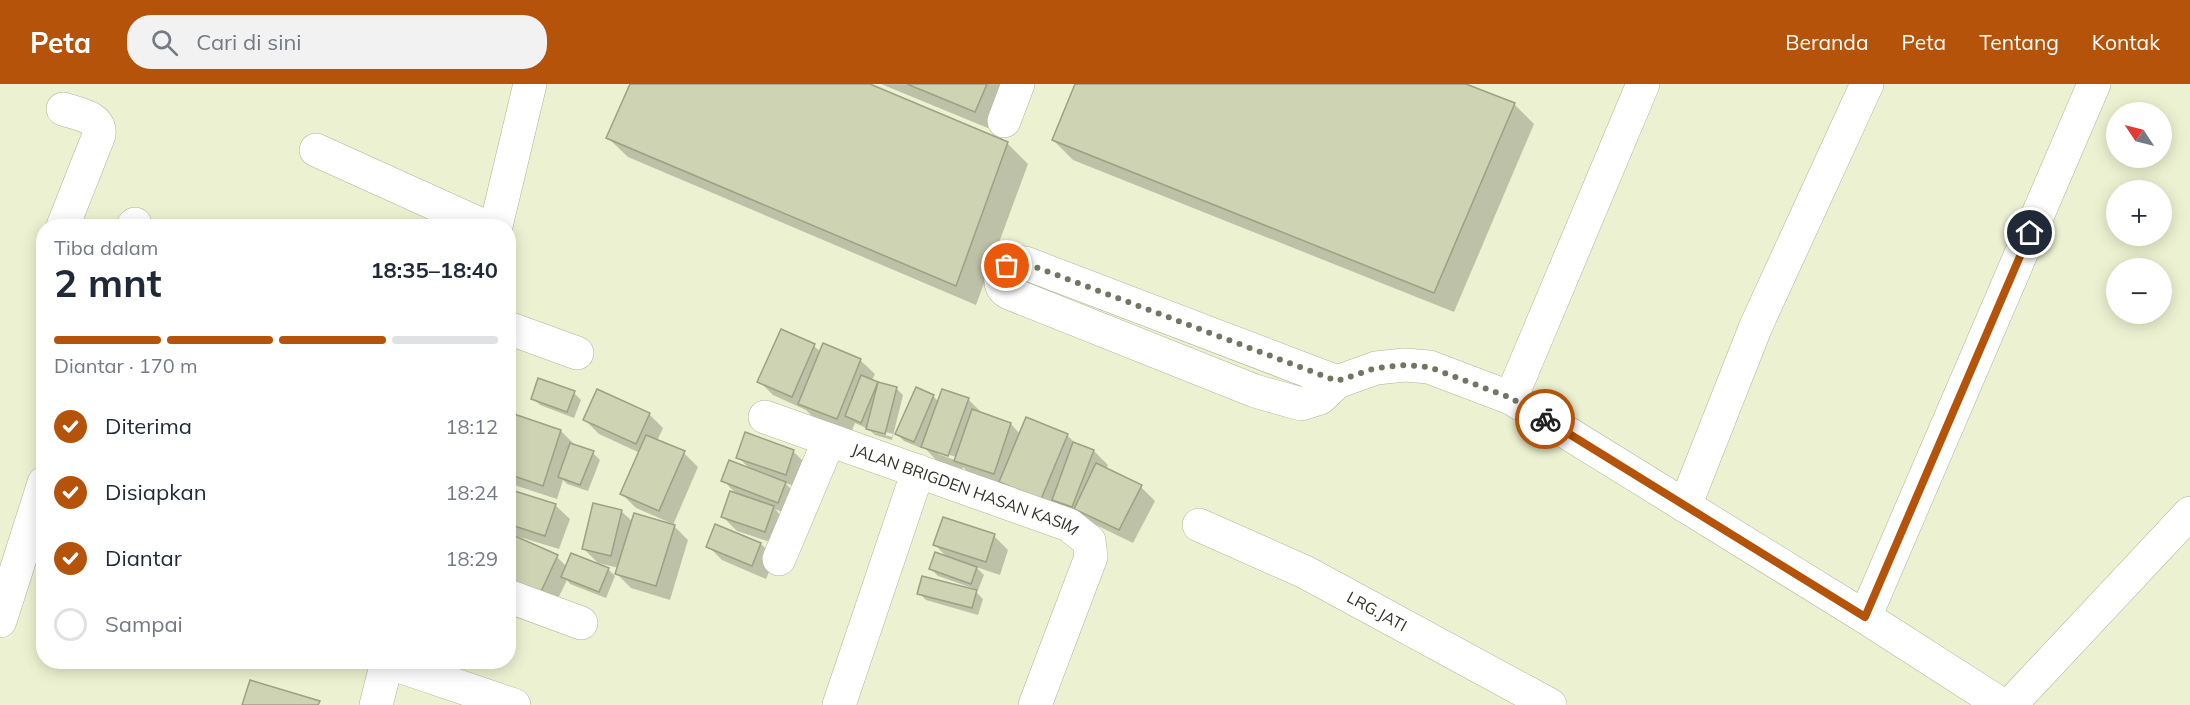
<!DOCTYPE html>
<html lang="id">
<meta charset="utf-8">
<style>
:root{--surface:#fff;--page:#f2f2f3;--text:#1f2937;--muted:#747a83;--line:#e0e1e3;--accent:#b45309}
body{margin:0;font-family:Mulish,sans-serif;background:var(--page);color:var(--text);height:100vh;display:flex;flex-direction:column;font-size:22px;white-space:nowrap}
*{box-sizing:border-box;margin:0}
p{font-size:20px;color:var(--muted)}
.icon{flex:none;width:33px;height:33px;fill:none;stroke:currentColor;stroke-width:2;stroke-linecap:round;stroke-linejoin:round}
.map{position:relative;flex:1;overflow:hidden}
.side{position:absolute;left:36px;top:135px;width:480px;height:450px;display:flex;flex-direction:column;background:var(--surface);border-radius:24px;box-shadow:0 3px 15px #0003}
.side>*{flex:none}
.needle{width:39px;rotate:305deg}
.controls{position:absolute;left:2106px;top:18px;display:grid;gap:12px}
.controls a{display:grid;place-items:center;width:66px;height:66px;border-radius:50%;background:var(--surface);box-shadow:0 3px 15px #0003;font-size:30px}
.pin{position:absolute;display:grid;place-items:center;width:51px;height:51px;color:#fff;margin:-26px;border:3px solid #fff;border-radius:50%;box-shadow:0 2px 6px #0007}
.courier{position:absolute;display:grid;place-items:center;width:60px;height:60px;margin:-30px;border:4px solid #b45309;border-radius:50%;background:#fff;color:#222;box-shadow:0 2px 8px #0007}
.headline em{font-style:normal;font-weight:700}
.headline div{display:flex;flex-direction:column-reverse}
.headline{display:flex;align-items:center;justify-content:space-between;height:102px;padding:0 18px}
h1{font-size:39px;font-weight:700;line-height:45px}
.bar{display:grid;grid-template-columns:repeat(4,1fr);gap:9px 6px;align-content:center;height:72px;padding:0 18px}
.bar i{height:8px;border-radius:4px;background:var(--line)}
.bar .current{background:var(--accent)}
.bar p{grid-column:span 4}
ol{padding:0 18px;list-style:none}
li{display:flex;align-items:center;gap:18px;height:66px}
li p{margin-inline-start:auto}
li .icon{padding:6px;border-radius:50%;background:var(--accent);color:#fff;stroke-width:4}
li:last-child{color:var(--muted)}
li i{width:33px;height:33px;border:3px solid var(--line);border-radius:50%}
header{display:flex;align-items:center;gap:36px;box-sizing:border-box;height:84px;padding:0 30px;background:var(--accent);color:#fff}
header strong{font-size:28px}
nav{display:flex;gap:33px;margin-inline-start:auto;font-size:21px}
.search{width:420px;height:54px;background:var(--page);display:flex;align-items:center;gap:15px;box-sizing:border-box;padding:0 21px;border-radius:24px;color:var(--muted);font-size:22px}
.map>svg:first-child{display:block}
.shadow{fill:#0003;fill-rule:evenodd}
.building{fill:#cdd3b3;stroke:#9ba182;stroke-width:1.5}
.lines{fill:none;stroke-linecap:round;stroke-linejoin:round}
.minor-casing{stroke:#afb495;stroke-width:34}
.minor{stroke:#fff;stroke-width:33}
.done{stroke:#727562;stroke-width:6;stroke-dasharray:0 10.8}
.route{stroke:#b45309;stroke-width:8}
.labels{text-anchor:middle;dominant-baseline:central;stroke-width:5;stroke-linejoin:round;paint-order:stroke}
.street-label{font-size:16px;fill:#303226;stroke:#ecf2d1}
</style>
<header>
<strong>Peta</strong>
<div class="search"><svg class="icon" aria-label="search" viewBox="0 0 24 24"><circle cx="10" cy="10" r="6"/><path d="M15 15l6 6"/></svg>Cari di sini</div>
<nav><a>Beranda</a><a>Peta</a><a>Tentang</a><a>Kontak</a></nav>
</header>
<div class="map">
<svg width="2190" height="621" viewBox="0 0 2190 621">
<rect width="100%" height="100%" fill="#ecf2d1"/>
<g class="shadow">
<polygon points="632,0 866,0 1008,60 1028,80 976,221 628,73 608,54"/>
<polygon points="881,0 1015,0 995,47"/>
<polygon points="1077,0 1462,0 1514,20 1534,40 1454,228 1073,76 1053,56"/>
<path d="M781,247L814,262L821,268L860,276L875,290L872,296L896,304L903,311L892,356L875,351L868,345L855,339L851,349L814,334L806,326L773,311L759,297ZM874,345L893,350L892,353L874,348Z"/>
<polygon points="574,309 581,316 574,334 540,321 533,314"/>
<path d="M933,312L939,318L968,315L982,329L1011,340L1020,350L1026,335L1067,351L1077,361L1094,367L1108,381L1106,386L1141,403L1155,417L1133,459L1090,438L970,391L963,383L962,386L937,377L922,361L921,364L904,357L897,350ZM938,367L956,373L955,376L938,370Z"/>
<polygon points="508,329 561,347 575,361 593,369 600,376 588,407 567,400 563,396 557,415 508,399"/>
<polygon points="649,330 663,344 657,357 684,369 698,383 673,441 688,456 670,516 631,504 617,490 619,484 598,479 584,465 621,427 633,438 672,442 673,440 636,424 622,410 640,369 599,350 585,336"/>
<polygon points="793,367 808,382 800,404 785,399 799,413 792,432 775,425 787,438 779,461 737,447 723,433 738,412 723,396 750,385 738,373"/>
<polygon points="508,406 555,421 570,435 559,465 513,451 508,447"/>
<polygon points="716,442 761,460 775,474 766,495 722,476 708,462"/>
<polygon points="994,452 1008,466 1000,491 976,483 984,491 978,506 938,492 931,485 949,475 935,461"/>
<polygon points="557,473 567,483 608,485 615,492 606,514 570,500 567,496 552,527 508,507"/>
<polygon points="976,508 983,515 978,531 926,516 919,509"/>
</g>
<g class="building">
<polygon points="630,0 870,0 1008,58 956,202 606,54"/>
<polygon points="907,0 987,0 975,28"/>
<polygon points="1075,0 1466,0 1515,19 1434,209 1052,56"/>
<polygon points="781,245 815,260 792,313 757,298"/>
<polygon points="823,259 861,275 837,335 798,320"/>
<polygon points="861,291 878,298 861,339 845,332"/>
<polygon points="538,294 575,307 567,328 531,315"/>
<polygon points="878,298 897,303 885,350 866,345"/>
<polygon points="916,303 934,311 914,358 895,350"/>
<polygon points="597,305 650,329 636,360 583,336"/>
<polygon points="942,305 969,314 948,372 921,363"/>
<polygon points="972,325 1011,339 994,390 954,377"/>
<polygon points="508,328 561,346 543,402 508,390"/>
<polygon points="1026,333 1068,350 1041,415 999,398"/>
<polygon points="745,348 794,366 786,391 736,374"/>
<polygon points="646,351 685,367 659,427 620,410"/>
<polygon points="1073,358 1094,366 1072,423 1052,416"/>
<polygon points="570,359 594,367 580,401 558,393"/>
<polygon points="729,376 786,398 778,419 721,397"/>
<polygon points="1096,379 1142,401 1119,446 1074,425"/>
<polygon points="508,405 556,420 545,452 508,440"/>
<polygon points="730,407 774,422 765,448 721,433"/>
<polygon points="593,419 622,426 611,472 582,465"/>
<polygon points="634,429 675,441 656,502 615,490"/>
<polygon points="943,433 995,450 986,478 933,461"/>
<polygon points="715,440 761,459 752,482 706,463"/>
<polygon points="508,449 558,471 538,514 508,501"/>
<polygon points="935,468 977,483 971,500 929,485"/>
<polygon points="571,469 609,484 599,508 561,493"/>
<polygon points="922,492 977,506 972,524 917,510"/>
<polygon points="250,596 320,617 318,621 242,621"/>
</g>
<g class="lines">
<g class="minor-casing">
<g id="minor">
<path d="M63,25C78,30 102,33 99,51L63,142"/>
<polyline points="1004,37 1018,0"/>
<polyline points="316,66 484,142"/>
<polyline points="133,142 135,140"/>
<polyline points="496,142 530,0"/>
<polyline points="508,244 577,269"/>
<path d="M1337,298L1320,314L1301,320L1255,307L1009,209C994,201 1002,185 1014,178L1025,179L1337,298L1376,284L1405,281L1429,283L1511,314L1865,533L2002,621"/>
<polyline points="1511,314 1643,0"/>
<path id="s1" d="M765,333L1069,441L1089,457L1091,473L1035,621"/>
<polyline points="1685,422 1756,242 1867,0"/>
<path id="s2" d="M1199,441L1305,488L1550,621"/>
<polyline points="779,475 829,356"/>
<polyline points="508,512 581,539"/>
<polyline points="1865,533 2094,0"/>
<polyline points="0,537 44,399"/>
<polyline points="387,578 514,621"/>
<polyline points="376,621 387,578"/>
<polyline points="839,621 918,387"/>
<polyline points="2010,621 2190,429"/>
</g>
</g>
<use href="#minor" class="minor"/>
</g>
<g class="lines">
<polyline class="done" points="1007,182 1014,178 1025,179 1337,297 1376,284 1405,281 1429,283 1511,314 1545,335"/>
<polyline class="route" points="1545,335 1865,533 2030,149"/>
</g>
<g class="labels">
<g class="street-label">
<text stroke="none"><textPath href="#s1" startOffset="213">JALAN BRIGDEN HASAN KASIM</textPath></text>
<text stroke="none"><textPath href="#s2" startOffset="198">LRG.JATI</textPath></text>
</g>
</g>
</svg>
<div class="controls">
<a><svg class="needle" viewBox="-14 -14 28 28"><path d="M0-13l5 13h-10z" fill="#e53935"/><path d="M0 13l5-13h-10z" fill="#747a83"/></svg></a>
<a>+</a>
<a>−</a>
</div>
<div class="pin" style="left:1007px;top:182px;background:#ea580c"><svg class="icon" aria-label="bag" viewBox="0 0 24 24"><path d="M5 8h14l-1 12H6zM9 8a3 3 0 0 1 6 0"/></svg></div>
<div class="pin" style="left:2030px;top:149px;background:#1f2937"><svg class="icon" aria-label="home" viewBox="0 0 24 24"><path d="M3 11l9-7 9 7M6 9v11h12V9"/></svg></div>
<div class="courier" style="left:1545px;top:335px"><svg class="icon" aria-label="bike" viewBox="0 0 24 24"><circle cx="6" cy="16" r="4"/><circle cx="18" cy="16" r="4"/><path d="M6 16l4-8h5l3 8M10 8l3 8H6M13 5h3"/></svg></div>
<section class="side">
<div class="headline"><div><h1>2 mnt</h1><p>Tiba dalam</p></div><em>18:35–18:40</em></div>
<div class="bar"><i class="current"></i><i class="current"></i><i class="current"></i><i></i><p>Diantar · 170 m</p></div>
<ol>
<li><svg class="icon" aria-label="check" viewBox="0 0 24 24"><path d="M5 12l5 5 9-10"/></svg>Diterima<p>18:12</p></li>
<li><svg class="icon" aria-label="check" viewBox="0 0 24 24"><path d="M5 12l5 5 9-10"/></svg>Disiapkan<p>18:24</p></li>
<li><svg class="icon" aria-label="check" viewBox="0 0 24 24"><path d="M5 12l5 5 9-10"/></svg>Diantar<p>18:29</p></li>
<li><i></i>Sampai</li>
</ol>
</section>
</div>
